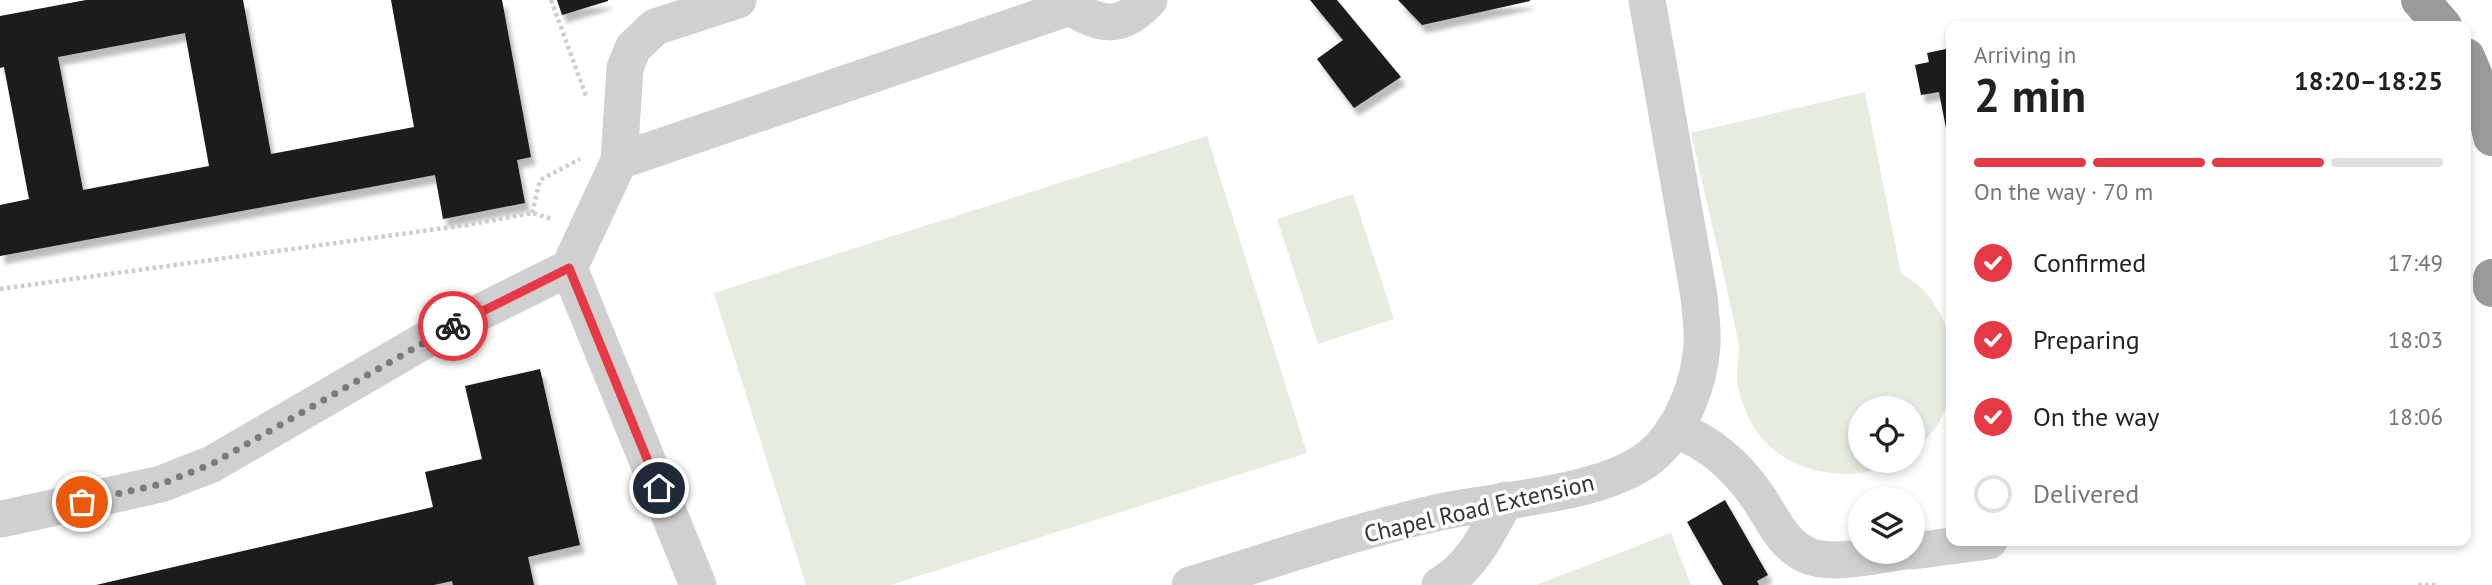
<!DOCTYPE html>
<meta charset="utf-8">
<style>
:root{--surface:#fff;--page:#f2f2f2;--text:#202124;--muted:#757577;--line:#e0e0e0;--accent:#e63946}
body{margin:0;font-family:"PT Sans",sans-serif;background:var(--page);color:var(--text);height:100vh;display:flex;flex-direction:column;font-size:26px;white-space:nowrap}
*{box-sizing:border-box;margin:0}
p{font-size:23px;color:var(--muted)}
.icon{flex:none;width:38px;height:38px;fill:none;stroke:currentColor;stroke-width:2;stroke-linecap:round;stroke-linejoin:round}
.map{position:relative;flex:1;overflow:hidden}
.panel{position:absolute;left:1946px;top:21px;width:525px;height:525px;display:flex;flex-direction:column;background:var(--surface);border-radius:14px;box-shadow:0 4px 10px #0003}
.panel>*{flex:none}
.controls{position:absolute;left:1848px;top:396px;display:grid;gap:14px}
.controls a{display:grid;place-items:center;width:77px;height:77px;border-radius:50%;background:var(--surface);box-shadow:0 4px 10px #0003;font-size:35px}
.pin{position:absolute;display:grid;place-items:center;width:60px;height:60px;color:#fff;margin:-30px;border:4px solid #fff;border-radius:50%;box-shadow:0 2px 7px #0007}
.courier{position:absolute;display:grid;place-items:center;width:70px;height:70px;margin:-35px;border:5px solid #e63946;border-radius:50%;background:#fff;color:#222;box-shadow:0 2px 9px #0007}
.head em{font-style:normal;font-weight:600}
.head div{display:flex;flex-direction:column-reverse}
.head{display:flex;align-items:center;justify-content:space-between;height:119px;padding:0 28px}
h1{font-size:46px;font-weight:600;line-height:52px}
.bar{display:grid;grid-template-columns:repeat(4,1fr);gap:10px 7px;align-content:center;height:84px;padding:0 28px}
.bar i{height:9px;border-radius:5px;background:var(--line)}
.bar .active{background:var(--accent)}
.bar p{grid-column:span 4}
ol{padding:0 28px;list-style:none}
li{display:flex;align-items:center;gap:21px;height:77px}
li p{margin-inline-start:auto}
li .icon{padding:7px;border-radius:50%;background:var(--accent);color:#fff;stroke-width:4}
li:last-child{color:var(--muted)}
li i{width:38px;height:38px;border:4px solid var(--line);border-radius:50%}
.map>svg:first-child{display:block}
.green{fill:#e6ecdf}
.building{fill:#1a1a1a;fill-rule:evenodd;filter:url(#shadow)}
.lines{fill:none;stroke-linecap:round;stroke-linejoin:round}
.path{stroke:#cdcdcd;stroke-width:4.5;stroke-dasharray:3.5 3.5;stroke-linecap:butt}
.minor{stroke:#d0d0d0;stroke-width:37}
.highway{stroke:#9a9a9a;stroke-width:38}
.done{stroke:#7a7a7a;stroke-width:7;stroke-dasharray:0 12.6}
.route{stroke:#e63946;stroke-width:9}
.labels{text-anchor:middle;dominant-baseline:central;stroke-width:7;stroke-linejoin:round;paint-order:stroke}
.street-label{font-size:24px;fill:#333;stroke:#fff}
</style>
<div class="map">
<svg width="2492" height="585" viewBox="0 0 2492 585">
<defs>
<filter id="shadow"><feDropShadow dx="4.5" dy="8" stdDeviation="2" flood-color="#0004"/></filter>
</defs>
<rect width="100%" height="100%" fill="#fff"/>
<g class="green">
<path d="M1865,92L1901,274C1947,296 1964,362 1946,408C1940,425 1927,440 1913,451V408H1860V460H1902C1849,488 1772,474 1747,414C1743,404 1737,389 1737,378C1737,366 1740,353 1738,341C1724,271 1706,202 1691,133Z"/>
<polygon points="1207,136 1307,453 890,585 806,585 714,293"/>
<polygon points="1353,194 1394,319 1318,344 1277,219"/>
<polygon points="1671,533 1691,585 1536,585"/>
</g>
<g class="building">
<path d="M86,0H243L271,154L414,127L391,0H502L531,157L517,160L525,203L443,219L435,175L0,256V205L29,199L4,67L0,68V16ZM185,33L209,166L83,190L58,57Z"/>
<polygon points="557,0 608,0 608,1 562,15"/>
<polygon points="1310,0 1337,0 1401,77 1354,108 1317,59 1343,40"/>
<polygon points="1398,0 1530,0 1530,1 1422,25"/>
<polygon points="1951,48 1951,148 1950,149 1939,92 1921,95 1915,65 1929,62 1927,53"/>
<polygon points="540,369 580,545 528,557 534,585 453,585 452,581 434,585 96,585 433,507 425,472 482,459 465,386"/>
<polygon points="1725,500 1768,575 1757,581 1759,585 1723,585 1687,522"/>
</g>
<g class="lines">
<g class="path">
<polyline points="551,0 586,96"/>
<polyline points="532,213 540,180 580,159"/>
<polyline points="0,289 467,225 532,213 552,219"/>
<polyline points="2418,585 2438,585"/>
</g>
<g class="minor">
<path d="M1070,7C1103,27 1122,29 1149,0"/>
<polyline points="619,161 1070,7 1068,0"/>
<polyline points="569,268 698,585"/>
<path d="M1674,429C1710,442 1738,467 1760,500C1774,522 1784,546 1809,556C1832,566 1881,554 1906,551"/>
<polyline points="2,519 161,484 212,464 434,335 569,268 619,161 625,68 633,48 655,27 738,0"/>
<polyline points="1913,551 1989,541"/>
<path d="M1190,585C1272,560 1356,531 1440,512C1500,499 1603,495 1650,457C1681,432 1700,383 1702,344C1703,328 1700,311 1699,296L1647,0"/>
<path d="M1440,585C1473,567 1488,531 1506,500"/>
</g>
<g class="highway">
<polyline points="2420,0 2443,26"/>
<polyline points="2466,57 2484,100 2492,137"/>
<polyline points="2492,278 2492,288"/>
</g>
</g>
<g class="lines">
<polyline class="done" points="82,502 161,484 212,464 453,326"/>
<polyline class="route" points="453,326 569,268 659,488"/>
</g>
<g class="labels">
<g class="street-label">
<text transform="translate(1479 508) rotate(-13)">Chapel Road Extension</text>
</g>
</g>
</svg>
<div class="controls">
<a><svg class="icon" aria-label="locate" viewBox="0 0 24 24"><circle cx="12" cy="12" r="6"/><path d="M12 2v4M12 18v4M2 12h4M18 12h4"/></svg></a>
<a><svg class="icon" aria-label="layers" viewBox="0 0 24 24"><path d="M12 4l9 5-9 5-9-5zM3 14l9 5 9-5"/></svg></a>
</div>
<div class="pin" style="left:82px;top:502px;background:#ea580c"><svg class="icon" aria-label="bag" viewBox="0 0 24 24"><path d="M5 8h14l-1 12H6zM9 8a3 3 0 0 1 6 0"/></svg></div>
<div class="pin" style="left:659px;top:488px;background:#1f2937"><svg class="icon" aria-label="home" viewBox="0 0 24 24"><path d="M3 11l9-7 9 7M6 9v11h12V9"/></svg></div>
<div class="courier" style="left:453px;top:326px"><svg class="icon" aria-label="bike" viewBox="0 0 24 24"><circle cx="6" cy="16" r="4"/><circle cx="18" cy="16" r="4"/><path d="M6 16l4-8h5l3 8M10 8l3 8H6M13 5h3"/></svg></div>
<section class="panel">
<div class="head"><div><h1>2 min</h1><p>Arriving in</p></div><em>18:20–18:25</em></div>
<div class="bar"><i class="active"></i><i class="active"></i><i class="active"></i><i></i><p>On the way · 70 m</p></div>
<ol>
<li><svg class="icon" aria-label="check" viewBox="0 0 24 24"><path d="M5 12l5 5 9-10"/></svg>Confirmed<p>17:49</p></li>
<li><svg class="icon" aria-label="check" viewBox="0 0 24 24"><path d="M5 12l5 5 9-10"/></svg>Preparing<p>18:03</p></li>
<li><svg class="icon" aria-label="check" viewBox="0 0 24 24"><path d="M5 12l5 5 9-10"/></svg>On the way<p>18:06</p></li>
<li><i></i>Delivered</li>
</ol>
</section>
</div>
